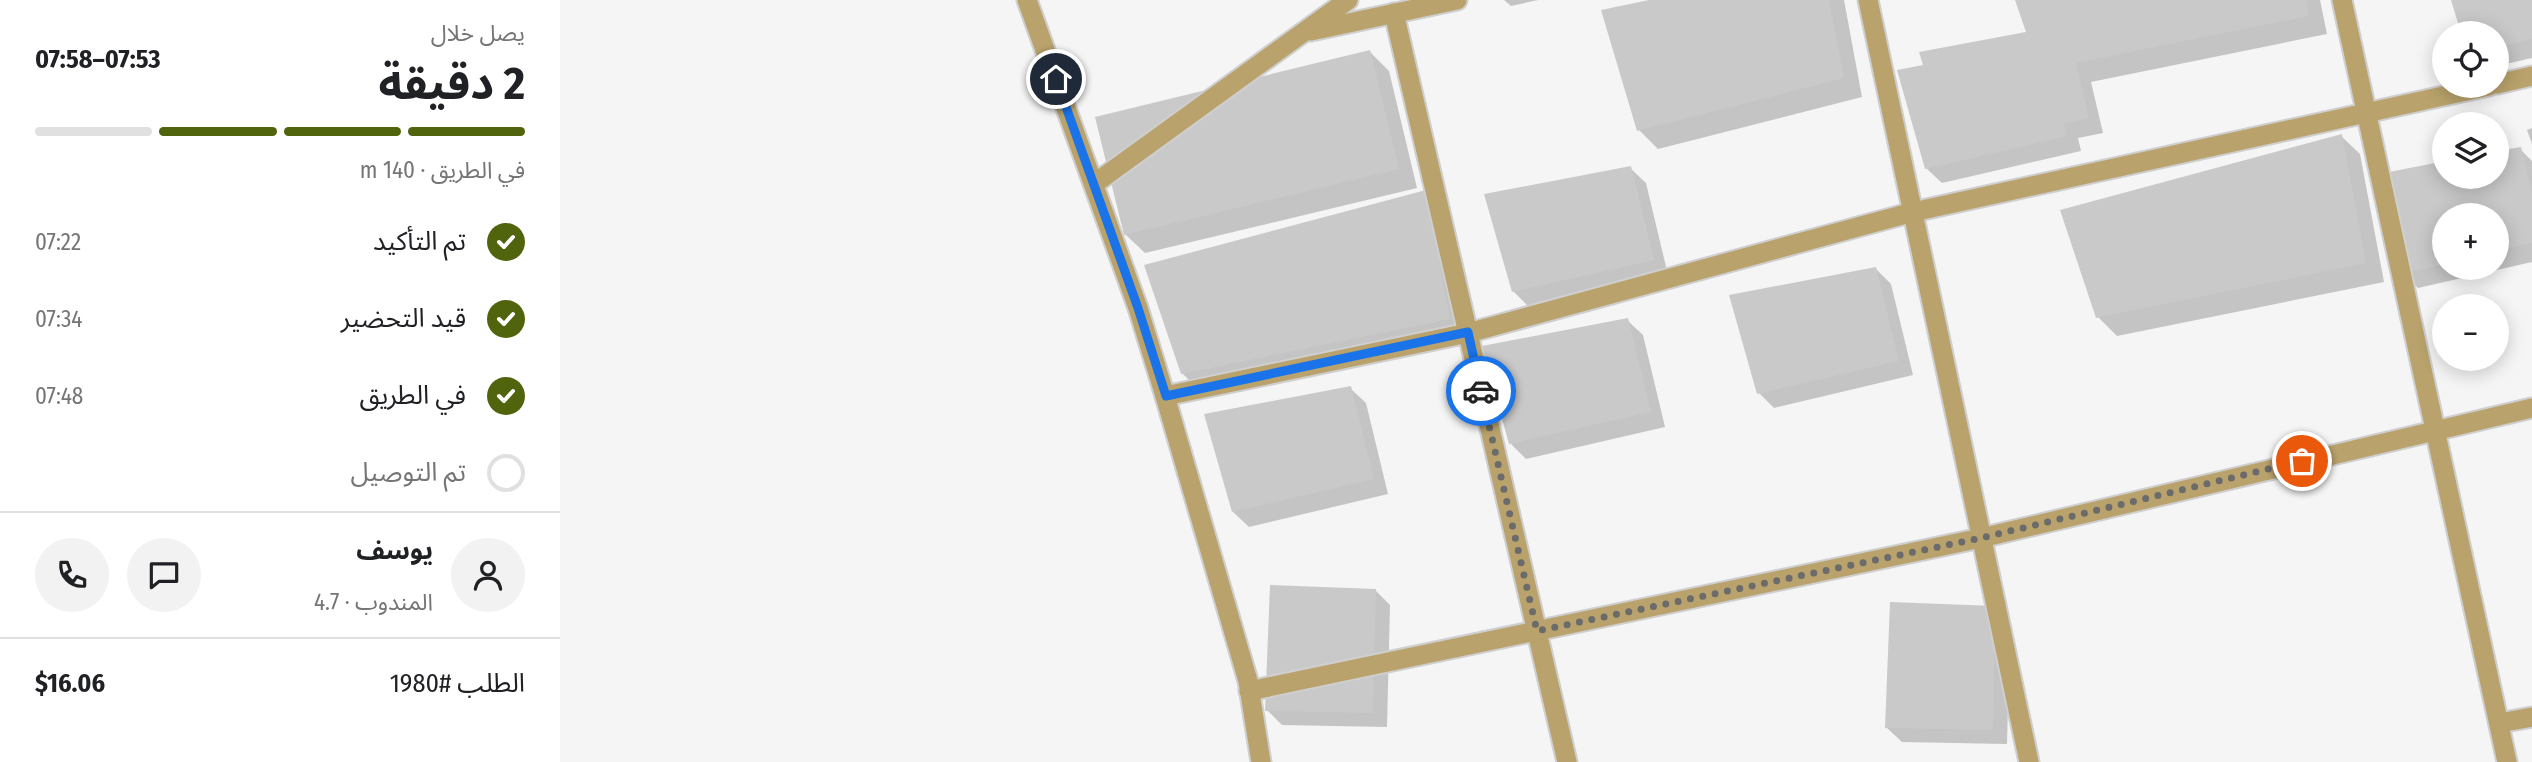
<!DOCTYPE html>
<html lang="ar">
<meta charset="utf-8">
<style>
:root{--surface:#fff;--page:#f2f2f2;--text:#202124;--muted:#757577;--line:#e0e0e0;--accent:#50630d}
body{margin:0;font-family:"Fira Sans Condensed","Noto Sans Arabic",sans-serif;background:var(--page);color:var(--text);direction:rtl;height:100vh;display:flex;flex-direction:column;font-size:26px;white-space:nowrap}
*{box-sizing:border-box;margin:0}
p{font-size:23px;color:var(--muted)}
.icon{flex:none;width:38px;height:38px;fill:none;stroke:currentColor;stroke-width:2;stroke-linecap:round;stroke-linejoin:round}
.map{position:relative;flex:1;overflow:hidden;direction:ltr}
.details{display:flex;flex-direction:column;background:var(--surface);width:560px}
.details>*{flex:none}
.controls{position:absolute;left:1872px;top:21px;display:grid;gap:14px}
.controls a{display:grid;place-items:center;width:77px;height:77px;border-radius:50%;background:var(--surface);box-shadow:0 4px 18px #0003;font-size:35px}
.pin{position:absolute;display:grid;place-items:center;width:60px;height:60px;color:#fff;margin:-30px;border:4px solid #fff;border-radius:50%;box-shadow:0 2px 7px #0007}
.courier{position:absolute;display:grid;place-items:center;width:70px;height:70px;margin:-35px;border:5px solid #1a73e8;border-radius:50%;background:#fff;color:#222;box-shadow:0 2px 9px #0007}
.headline em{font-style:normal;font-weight:700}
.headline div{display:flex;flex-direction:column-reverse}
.headline{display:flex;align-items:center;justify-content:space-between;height:119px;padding:0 35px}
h1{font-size:46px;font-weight:700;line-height:52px}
.bar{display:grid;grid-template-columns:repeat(4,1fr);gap:10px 7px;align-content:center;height:84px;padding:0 35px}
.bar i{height:9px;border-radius:5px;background:var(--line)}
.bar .selected{background:var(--accent)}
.bar p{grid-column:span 4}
.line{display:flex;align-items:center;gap:18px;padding:0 35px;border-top:2px solid var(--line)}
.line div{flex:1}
.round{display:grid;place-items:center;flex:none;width:74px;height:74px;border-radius:37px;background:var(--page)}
ol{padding:0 35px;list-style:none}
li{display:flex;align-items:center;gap:21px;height:77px}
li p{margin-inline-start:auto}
li .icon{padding:7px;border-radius:50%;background:var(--accent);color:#fff;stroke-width:4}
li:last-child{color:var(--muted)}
li i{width:38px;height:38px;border:4px solid var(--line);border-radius:50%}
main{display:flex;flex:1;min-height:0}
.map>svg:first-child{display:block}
.shadow{fill:#0003;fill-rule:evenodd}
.building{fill:#cac9c9}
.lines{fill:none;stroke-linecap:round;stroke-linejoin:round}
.minor-casing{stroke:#cfcfcf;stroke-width:23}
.tertiary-casing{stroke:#cfcfcf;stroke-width:23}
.minor{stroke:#b9a26b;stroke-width:19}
.tertiary{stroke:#b9a26b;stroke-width:19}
.done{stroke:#6b6b6b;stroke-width:7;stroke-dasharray:0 12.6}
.route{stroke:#1a73e8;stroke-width:9}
</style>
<main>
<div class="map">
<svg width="1972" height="762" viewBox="0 0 1972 762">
<rect width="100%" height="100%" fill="#f5f5f6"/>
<g class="shadow">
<polygon points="944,0 978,0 951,6"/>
<polygon points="1098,0 1284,0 1302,97 1098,149 1079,130"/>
<polygon points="1457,0 1760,0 1767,34 1531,82 1543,133 1518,138 1521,151 1382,183 1366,168 1365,67 1468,33"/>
<polygon points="1893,0 1972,0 1972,58 1937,66 1937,33 1903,33"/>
<polygon points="810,52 829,71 857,188 585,253 566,235 537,118"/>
<polygon points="1972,128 1972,144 1967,130"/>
<polygon points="1781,136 1800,154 1824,282 1557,336 1538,317"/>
<path d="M1960,149L1972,161V262L1858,288L1843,273L1885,177H1937ZM1885,215H1937V268H1885Z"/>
<polygon points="1070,168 1086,183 1108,275 969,307 953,291"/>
<polygon points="865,192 908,337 641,392 622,373"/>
<polygon points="1316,269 1331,284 1353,375 1214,408 1199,393"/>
<polygon points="1067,320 1083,335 1105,427 966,459 951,444"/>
<polygon points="790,388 806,403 828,494 689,527 673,512"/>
<polygon points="815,590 830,605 827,727 722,725 707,710"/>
<polygon points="1435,607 1450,623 1447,744 1342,742 1326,727"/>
</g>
<g class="building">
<polygon points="1089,0 1269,0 1284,78 1077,131 1041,10"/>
<polygon points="1455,0 1746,0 1749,16 1516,63 1529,118 1504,124 1507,136 1365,169 1337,70 1363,65 1359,52 1466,32"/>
<polygon points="1891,0 1972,0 1972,39 1937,48 1937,33 1901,33"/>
<polygon points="810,50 839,169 564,235 535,117"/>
<polygon points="1782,134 1806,263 1536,318 1500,210"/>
<polygon points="1961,147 1972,193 1972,243 1937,251 1937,215 1885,215 1885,264 1841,274 1814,175 1885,161 1885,177 1937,177 1937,151"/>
<polygon points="1071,166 1094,260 952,292 924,194"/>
<polygon points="866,190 890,319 621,374 584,265"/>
<polygon points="1316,267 1339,361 1197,394 1169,295"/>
<polygon points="1068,318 1091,412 949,444 922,346"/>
<polygon points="791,386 814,479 672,512 644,414"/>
<polygon points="710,585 816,589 813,713 705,711"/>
<polygon points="1330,602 1435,606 1433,730 1325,728"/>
</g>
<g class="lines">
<g class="minor-casing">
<g id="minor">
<polyline points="1308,0 1469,762"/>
<polyline points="1782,0 1947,762"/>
<polyline points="834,13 1007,762"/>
<polyline points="751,31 897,0"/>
<polyline points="1937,84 1972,76"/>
<polyline points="534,184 788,0"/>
<polyline points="605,396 908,333 1353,212 1929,86"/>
<polyline points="689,691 1421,538 1972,408"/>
<polyline points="1939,723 1972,717"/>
</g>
</g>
<g class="tertiary-casing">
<polyline id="tertiary" points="467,0 578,308 605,396 688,681 701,762"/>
</g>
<use href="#minor" class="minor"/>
<use href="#tertiary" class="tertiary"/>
</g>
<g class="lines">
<polyline class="done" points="921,391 977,631 1421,538 1742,461"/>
<polyline class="route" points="496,79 578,308 606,396 908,332 921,391"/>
</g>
</svg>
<div class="controls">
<a><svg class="icon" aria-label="locate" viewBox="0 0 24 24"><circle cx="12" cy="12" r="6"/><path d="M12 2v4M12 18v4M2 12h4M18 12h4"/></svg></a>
<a><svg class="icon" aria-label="layers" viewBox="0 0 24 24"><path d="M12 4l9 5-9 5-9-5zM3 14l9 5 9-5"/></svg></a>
<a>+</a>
<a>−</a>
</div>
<div class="pin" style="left:1742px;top:461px;background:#ea580c"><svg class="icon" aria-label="bag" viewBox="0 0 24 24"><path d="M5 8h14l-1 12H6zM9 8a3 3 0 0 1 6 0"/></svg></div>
<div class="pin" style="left:496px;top:79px;background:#1f2937"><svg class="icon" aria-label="home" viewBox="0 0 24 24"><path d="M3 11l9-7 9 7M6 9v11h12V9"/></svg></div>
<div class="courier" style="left:921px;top:391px"><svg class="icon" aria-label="car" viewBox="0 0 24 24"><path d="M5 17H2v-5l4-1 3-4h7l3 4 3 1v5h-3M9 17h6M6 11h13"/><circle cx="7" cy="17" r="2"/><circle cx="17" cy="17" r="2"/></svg></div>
</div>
<section class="details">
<div class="headline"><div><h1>2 دقيقة</h1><p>يصل خلال</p></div><em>07:53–07:58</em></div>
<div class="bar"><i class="selected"></i><i class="selected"></i><i class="selected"></i><i></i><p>في الطريق · 140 m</p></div>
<ol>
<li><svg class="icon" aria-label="check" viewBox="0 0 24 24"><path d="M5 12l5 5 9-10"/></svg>تم التأكيد<p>07:22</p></li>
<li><svg class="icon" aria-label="check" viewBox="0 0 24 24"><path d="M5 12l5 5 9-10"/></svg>قيد التحضير<p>07:34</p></li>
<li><svg class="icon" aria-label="check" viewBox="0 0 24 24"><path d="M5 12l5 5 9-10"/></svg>في الطريق<p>07:48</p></li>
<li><i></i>تم التوصيل</li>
</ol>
<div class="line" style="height:126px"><a class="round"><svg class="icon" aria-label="person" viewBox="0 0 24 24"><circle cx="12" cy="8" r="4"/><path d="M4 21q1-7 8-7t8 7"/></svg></a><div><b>يوسف</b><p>المندوب · 4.7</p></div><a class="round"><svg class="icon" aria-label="chat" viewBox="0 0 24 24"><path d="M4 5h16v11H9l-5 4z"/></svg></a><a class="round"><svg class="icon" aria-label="phone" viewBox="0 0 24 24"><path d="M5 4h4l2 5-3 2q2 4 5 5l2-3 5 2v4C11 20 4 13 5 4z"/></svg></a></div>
<div class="line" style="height:91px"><div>الطلب #1980</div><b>$16.06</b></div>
</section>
</main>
